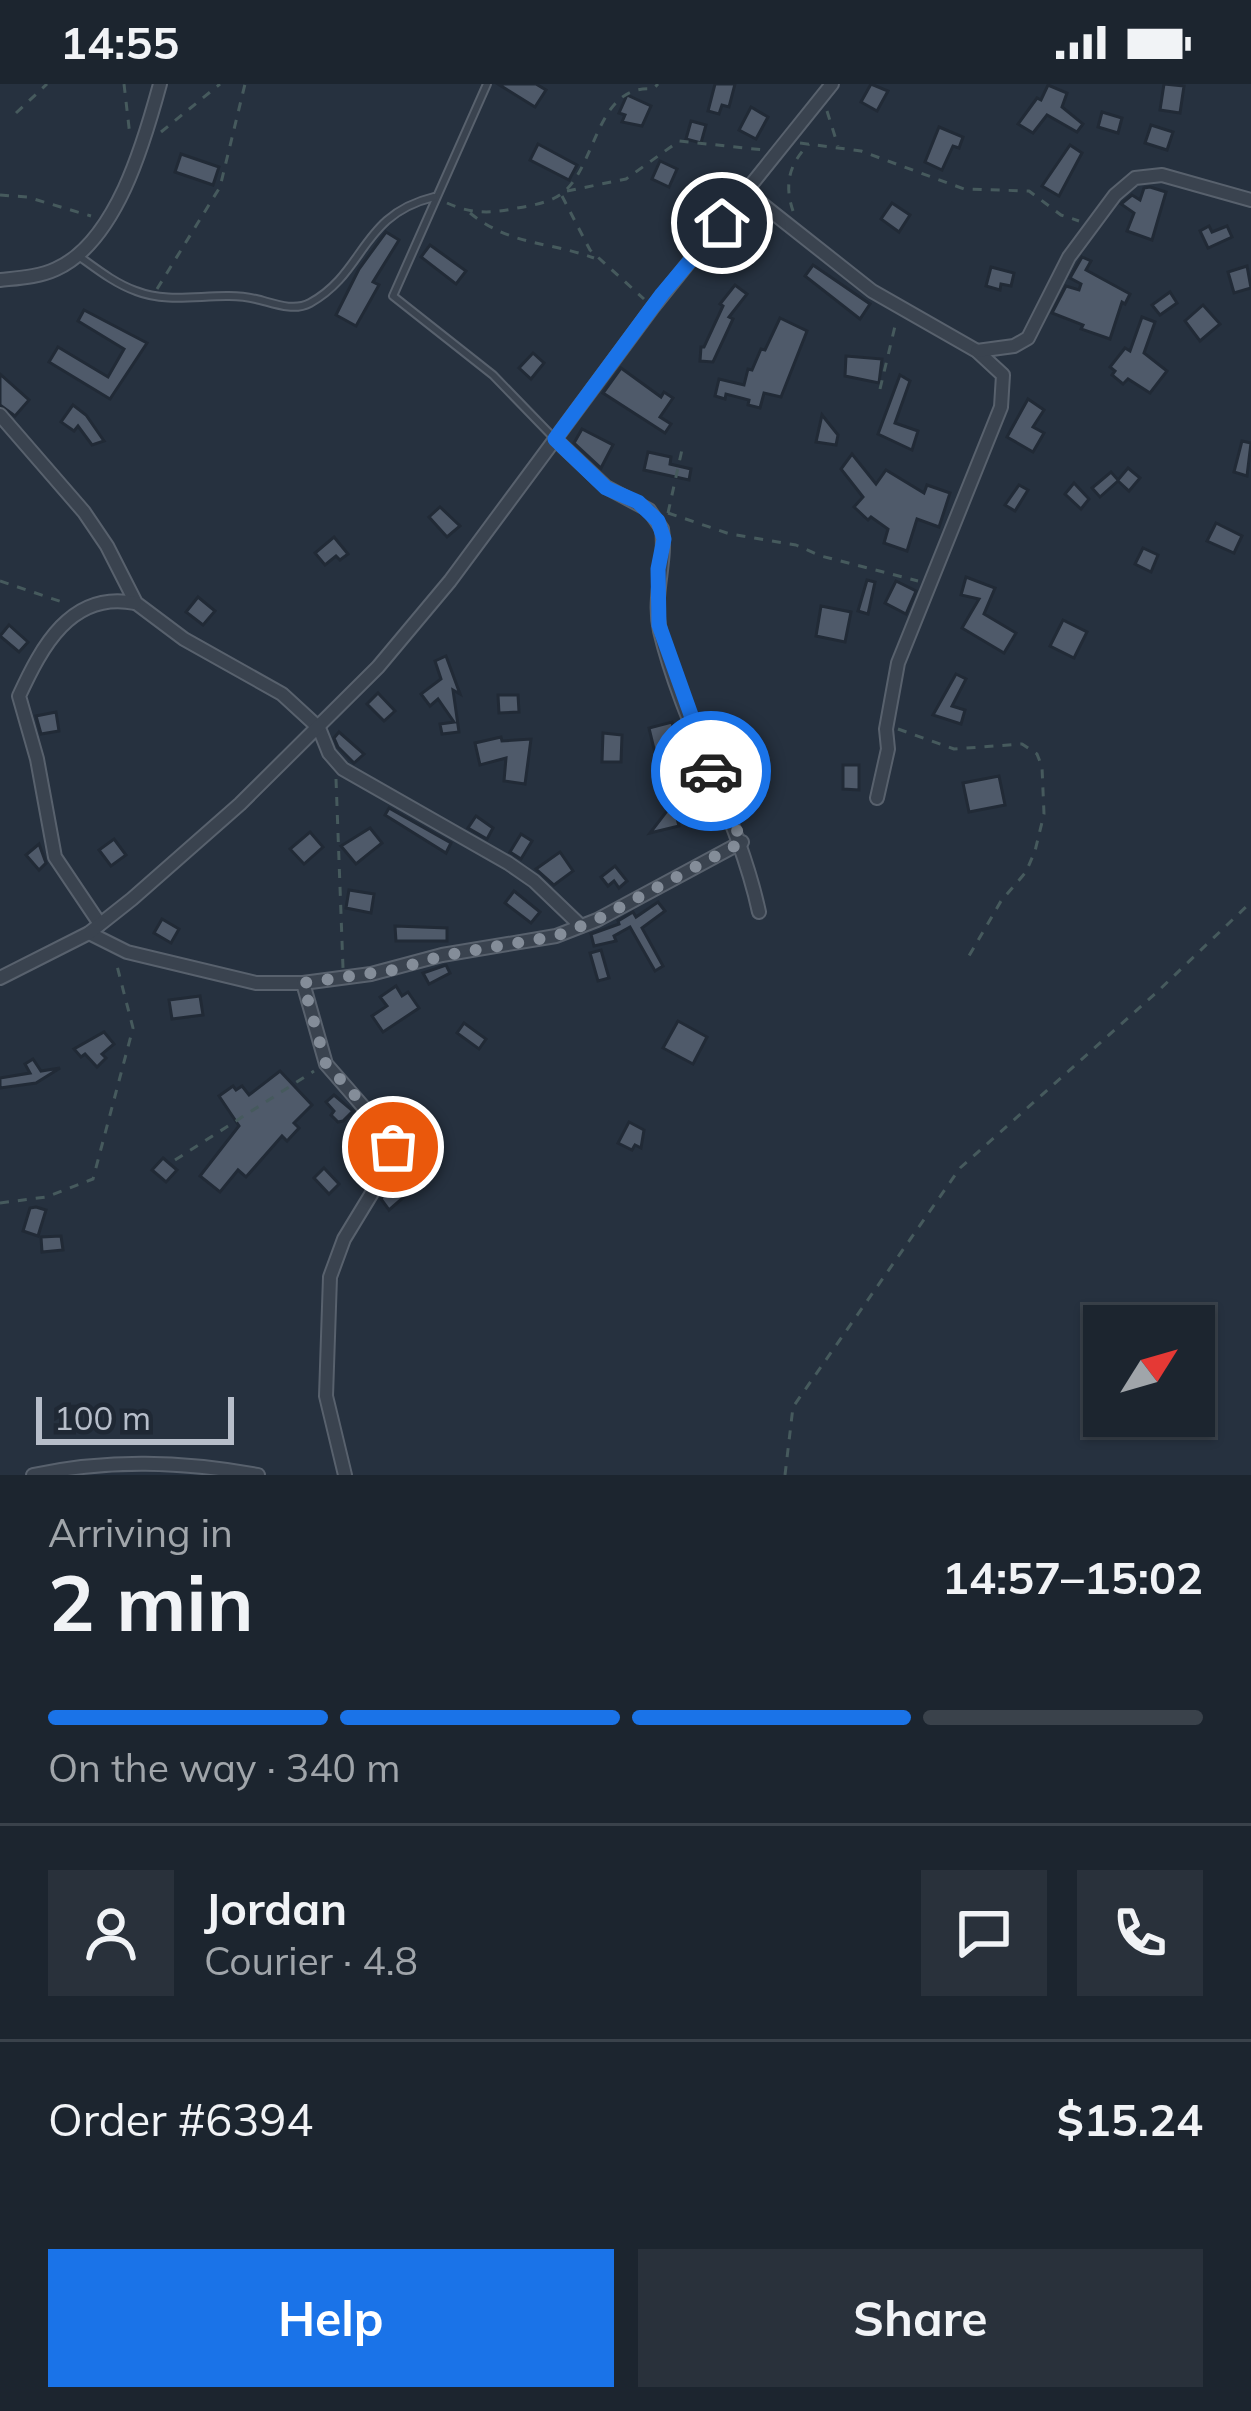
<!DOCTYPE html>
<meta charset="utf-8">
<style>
:root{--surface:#1c252f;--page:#29313b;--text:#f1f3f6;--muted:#a0a5aa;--line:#3a424b;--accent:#1a73e8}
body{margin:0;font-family:Mulish,sans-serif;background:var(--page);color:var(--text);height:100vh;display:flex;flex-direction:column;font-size:45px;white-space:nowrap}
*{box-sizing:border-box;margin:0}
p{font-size:39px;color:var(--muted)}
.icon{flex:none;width:66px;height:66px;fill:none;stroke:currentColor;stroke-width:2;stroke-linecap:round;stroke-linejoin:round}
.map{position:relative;height:1391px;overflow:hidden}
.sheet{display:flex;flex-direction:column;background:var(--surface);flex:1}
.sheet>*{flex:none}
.needle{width:78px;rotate:53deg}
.buttons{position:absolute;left:1083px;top:1221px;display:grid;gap:24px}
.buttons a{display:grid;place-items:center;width:132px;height:132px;border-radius:0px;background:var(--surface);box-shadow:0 3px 9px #0004,0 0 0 3px var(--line);font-size:60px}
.scale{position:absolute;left:36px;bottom:30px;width:198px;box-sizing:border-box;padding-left:12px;border:6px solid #b7beca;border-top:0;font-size:33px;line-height:42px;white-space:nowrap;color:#b7beca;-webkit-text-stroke:9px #1f2834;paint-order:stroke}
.pin{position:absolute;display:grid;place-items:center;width:102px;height:102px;color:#fff;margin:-51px;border:6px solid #fff;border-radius:50%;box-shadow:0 3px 12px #0007}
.courier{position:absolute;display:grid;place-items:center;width:120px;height:120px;margin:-60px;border:9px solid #1a73e8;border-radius:50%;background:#fff;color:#222;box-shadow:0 3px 15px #0007}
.head em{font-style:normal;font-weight:700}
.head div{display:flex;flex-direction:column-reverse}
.head{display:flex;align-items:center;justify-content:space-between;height:204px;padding:0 48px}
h1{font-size:78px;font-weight:700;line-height:90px}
.bar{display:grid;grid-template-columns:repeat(4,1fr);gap:18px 12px;align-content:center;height:144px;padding:0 48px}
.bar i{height:15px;border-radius:9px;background:var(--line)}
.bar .selected{background:var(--accent)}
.bar p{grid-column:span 4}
.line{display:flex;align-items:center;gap:30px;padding:0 48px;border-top:3px solid var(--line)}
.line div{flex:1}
.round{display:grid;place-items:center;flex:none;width:126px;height:126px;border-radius:0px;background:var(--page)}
.action{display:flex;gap:24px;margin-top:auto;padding:24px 48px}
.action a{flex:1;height:138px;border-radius:0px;background:var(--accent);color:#fff;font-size:48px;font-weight:700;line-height:138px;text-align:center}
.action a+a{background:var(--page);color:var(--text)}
.status{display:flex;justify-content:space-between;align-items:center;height:84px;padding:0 60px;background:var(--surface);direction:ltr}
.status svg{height:33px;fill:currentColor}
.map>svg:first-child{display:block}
.building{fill:#4f5a6a;stroke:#212a36;stroke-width:3}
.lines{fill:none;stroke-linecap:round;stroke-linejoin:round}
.service-casing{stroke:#58616d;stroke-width:10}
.minor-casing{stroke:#58616d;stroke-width:16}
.path{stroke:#465a5d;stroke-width:3;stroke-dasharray:9 9;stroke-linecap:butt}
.service{stroke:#3a434f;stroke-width:6}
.minor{stroke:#3a434f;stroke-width:12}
.done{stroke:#848d99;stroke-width:12;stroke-dasharray:0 21.6}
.route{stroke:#1a73e8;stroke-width:15}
</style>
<div class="status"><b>14:55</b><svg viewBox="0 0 49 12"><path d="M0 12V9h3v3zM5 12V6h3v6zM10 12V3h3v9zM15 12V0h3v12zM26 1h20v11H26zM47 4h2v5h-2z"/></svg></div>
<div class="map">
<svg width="1251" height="1391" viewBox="0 0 1251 1391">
<rect width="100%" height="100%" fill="#26313f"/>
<g class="building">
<polygon points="498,0 536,0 546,6 535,23"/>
<polygon points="715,0 735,0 729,23 722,21 719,30 708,27"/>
<polygon points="871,0 888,7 877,27 861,18"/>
<polygon points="1164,0 1184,2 1180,29 1160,26"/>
<polygon points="1048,1 1067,9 1062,23 1083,40 1077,48 1047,31 1033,49 1018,40 1037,14 1041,16"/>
<polygon points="627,11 651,22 642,42 622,38 625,31 619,29"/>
<polygon points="751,23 768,33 756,55 739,46"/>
<polygon points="1102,28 1122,34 1118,49 1098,43"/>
<polygon points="691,37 706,41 701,59 686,55"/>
<polygon points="1151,41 1173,48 1167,66 1145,59"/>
<polygon points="939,43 963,53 959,64 953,62 942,86 925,78"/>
<polygon points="538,60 577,81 569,96 530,76"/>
<polygon points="1070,61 1082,69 1059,112 1042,102"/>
<polygon points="181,70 219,83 213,101 175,88"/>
<polygon points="660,77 677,85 669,103 652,95"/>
<polygon points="1150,103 1166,108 1152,156 1127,147 1134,129 1121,120 1132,111 1140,116 1144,104"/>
<polygon points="892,119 910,131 899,148 881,135"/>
<polygon points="1209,142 1212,148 1227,142 1232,153 1208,164 1200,147"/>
<polygon points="386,148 399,156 373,198 379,201 356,242 336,231 359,185"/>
<polygon points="430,161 466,187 456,200 421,173"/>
<polygon points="1082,173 1091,177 1086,186 1130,210 1125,220 1122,218 1110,255 1081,245 1083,241 1052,229 1066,202 1079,206 1081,200 1070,194"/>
<polygon points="813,181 870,220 860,235 805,192"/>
<polygon points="1247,182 1251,204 1234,209 1228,188"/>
<polygon points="991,183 1014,189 1011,202 1001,200 1000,206 986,202"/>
<polygon points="735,201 747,210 729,233 733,235 713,278 700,277 701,263 704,263 723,222 720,220"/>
<polygon points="1170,208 1177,219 1160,231 1152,221"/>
<polygon points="1203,221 1220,240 1200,257 1185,237"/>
<polygon points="84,226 147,259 110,315 49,278 58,263 108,293 124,265 78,237"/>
<polygon points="1142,233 1155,238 1144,269 1167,287 1150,309 1128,295 1123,300 1112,291 1115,287 1110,283 1125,264 1130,267"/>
<polygon points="780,234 807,247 781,313 764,309 760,324 748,321 749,316 726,310 725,315 715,312 719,295 744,301 748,285 752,286 761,265 765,266"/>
<polygon points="533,269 544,279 531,295 519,284"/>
<polygon points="846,272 882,275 879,299 845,292"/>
<polygon points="621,284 661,313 664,308 673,314 660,333 671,340 665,349 603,309"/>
<polygon points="0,290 29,316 15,332 0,321"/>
<polygon points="900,291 910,297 895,339 918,347 912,366 878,350"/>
<polygon points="1028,315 1044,326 1033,343 1044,349 1033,368 1007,353"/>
<polygon points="73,321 86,331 104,357 92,361 78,342 74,347 61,338"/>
<polygon points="822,331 838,351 836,361 816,358"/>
<polygon points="582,345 613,361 601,384 574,359"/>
<polygon points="1242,357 1251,359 1247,392 1234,388"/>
<polygon points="648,368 671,373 670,380 691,385 689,396 644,386"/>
<polygon points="852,370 876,400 886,386 924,409 927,401 950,409 939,443 917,435 907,467 884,459 888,445 871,433 868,436 854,423 863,413 841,385"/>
<polygon points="1128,384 1140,394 1129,407 1118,397 1100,413 1092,404 1111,388 1118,396"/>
<polygon points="1074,399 1089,415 1081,425 1065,410"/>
<polygon points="1019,401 1028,406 1015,427 1005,421"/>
<polygon points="440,423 460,442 447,453 429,433"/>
<polygon points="1216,439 1242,452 1234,469 1207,457"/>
<polygon points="334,453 348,470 340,476 336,472 325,481 315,469"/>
<polygon points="1143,464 1158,471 1151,488 1135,480"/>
<polygon points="966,493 995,504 984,530 1016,549 1004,569 962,544 979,515 961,511"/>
<polygon points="867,496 875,498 868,530 858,527"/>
<polygon points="896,497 916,507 906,530 885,519"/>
<polygon points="198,513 215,527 203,541 186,528"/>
<polygon points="821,522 851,528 845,558 816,552"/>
<polygon points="1063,536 1087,548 1074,574 1050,562"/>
<polygon points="9,541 28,558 19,568 0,552"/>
<polygon points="446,572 460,610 453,606 459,648 442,650 440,640 454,638 438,615 430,622 421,610 441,595 435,577"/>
<polygon points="956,590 966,595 952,622 965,626 961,640 933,631"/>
<polygon points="378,609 395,627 384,637 367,620"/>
<polygon points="498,611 518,611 519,628 499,629"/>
<polygon points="56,628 59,647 41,650 36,632"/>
<polygon points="672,638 679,668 656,673 649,644"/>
<polygon points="339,648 364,670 354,679 338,663 334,654"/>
<polygon points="603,649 622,651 621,678 602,678"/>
<polygon points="501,653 502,657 531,655 525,700 504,697 506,674 480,681 475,659"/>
<polygon points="843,681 859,681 859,706 843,705"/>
<polygon points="999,692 1005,721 969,728 963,699"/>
<polygon points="673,719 679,742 650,749"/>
<polygon points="389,724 451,759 446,769 385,731"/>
<polygon points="476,732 493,744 487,755 468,744"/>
<polygon points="370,744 382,759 356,780 341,762"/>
<polygon points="310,748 323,763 304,780 290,765"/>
<polygon points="521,750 532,757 521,775 510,768"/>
<polygon points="114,755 126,771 111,782 99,766"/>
<polygon points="39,760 46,779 39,786 26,771"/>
<polygon points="560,768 573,787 554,801 536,785"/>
<polygon points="615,782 627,797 619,804 614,797 608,802 601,793"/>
<polygon points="349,806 374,810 371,829 346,824"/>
<polygon points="514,807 540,828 531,839 505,819"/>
<polygon points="658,818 665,827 642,844 663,882 655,887 630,843 614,852 616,857 594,862 591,850 619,840 618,837 633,828 636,833"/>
<polygon points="162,835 179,845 171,859 154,849"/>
<polygon points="395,842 447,844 447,857 396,857"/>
<polygon points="601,866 609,894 598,897 590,869"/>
<polygon points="446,881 450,889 429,900 423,889"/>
<polygon points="396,902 402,912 408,908 419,924 383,948 372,932 387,922 380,913"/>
<polygon points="200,912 203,931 172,935 169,916"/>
<polygon points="678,937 707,953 693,980 663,964"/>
<polygon points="464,939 486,955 479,965 457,949"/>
<polygon points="104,948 114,960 102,970 106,974 97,983 85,970 81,973 74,965"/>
<polygon points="33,975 41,987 60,984 36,999 0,1004 0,994 30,989 25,980"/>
<polygon points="280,987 312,1021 294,1039 299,1044 287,1057 282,1052 246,1093 238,1086 220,1108 200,1092 239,1042 219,1012 233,1002 236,1006 242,1002 249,1011"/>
<polygon points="334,1011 353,1027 343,1037 338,1038 331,1031 334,1027 326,1018"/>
<polygon points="417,1028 433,1048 415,1059 407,1048 414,1043 408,1035"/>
<polygon points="629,1038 644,1046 641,1064 635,1061 632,1066 618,1059"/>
<polygon points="163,1074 177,1086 166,1098 152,1086"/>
<polygon points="324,1084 339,1100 329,1110 314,1094"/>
<polygon points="391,1098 404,1113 389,1126 381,1115"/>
<polygon points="36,1123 46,1126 38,1152 23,1147 30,1124"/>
<polygon points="61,1152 63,1166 42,1168 41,1153"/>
</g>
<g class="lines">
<g class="service-casing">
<g id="service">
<polyline points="487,0 393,212 493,291 553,353"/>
<path d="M80,173C98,186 116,200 136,207C174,222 216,206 256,215C273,219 293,228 310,219C366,188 360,131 434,113"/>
</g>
</g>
<g class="minor-casing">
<g id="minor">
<polyline points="748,109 872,207 977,267 1003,291 1001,323 898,579 886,645 888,665 877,714"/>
<path d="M0,196C18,194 39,193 56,185C116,158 144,59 160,0"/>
<polyline points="977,267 1014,262 1028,254 1069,173 1115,111 1135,94 1162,91 1251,116"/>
<polyline points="0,331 84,428 107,462 136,519 184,555 282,610 319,644 329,669 343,685 508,779 534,797 581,842"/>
<path d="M555,355L606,403L649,426L662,445C667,478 652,512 660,547C683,644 738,730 759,828"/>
<path d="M100,840L55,773L37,675L19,612C41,564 71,506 135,519"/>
<polyline points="89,849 127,868 256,899 303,899 371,890 442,871 556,852 597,836 742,758"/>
<polyline points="0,894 89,849 132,815 240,720 378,583 450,497 653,223 832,0"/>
<polyline points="303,899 326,980 373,1034 395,1071 344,1155 330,1193 326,1312 345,1391"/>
<path d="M33,1391C109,1375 181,1377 258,1391"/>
</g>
</g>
<g class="path">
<polyline points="124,0 130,52"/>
<polyline points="827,27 838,62"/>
<polyline points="16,29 47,0"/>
<polyline points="161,48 220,0"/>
<polyline points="800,59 861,67 964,105 1029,107 1061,131 1079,137"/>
<polyline points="567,107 626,95 679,57 764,66"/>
<polyline points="0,111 27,113 91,132"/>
<polyline points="562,112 590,166 644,215"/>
<path d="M447,119C469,129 488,130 512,125C529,122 553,119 566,106C597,76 598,0 653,5L658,0"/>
<path d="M793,127C784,100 789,80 809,60"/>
<path d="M470,129C511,162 547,157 594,174"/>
<polyline points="157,205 220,103 245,0"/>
<polyline points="880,305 896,238"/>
<polyline points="668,429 730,450 796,461 821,472 918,497"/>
<polyline points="668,429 683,361"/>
<polyline points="0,497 68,520"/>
<polyline points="898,645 954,665 1022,660 1037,670 1042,683 1044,730 1035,767 1026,788 1001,817 966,877"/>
<polyline points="336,695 343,884"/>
<polyline points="175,1076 314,987"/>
<polyline points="0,1119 46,1113 93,1095 133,944 116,878"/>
<polyline points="785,1391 793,1323 960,1084 1156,909 1251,818"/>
</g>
<use href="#service" class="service"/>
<use href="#minor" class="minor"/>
</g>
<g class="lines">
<polyline class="done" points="393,1063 363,1020 326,980 303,899 393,886 442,872 556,852 596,836 742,758 711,687"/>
<polyline class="route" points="711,687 659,541 658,485 664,455 658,437 638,418 606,404 555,355 662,210 722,139"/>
</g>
</svg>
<div class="buttons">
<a><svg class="needle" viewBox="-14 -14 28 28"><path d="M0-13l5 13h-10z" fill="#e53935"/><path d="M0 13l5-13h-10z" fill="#a0a5aa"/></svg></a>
</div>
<div class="scale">100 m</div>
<div class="pin" style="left:393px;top:1063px;background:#ea580c"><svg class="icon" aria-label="bag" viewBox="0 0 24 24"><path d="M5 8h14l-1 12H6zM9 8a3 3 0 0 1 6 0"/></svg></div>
<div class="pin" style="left:722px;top:139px;background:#1f2937"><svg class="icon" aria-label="home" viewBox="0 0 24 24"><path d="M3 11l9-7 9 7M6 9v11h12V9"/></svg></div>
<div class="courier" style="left:711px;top:687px"><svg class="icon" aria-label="car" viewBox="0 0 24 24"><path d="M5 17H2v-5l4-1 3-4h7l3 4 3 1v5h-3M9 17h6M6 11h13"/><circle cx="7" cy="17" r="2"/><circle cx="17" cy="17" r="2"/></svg></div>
</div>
<section class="sheet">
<div class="head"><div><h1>2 min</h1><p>Arriving in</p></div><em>14:57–15:02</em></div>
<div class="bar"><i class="selected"></i><i class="selected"></i><i class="selected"></i><i></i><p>On the way · 340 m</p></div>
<div class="line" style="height:216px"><a class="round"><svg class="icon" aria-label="person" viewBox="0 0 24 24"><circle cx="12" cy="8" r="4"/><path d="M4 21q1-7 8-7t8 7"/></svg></a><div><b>Jordan</b><p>Courier · 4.8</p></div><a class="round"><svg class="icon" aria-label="chat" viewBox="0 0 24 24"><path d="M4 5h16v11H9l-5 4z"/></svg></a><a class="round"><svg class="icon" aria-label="phone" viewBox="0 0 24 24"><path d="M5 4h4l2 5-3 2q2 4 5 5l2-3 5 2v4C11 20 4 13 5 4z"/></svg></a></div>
<div class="line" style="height:156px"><div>Order #6394</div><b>$15.24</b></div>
<div class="action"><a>Help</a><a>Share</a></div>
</section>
